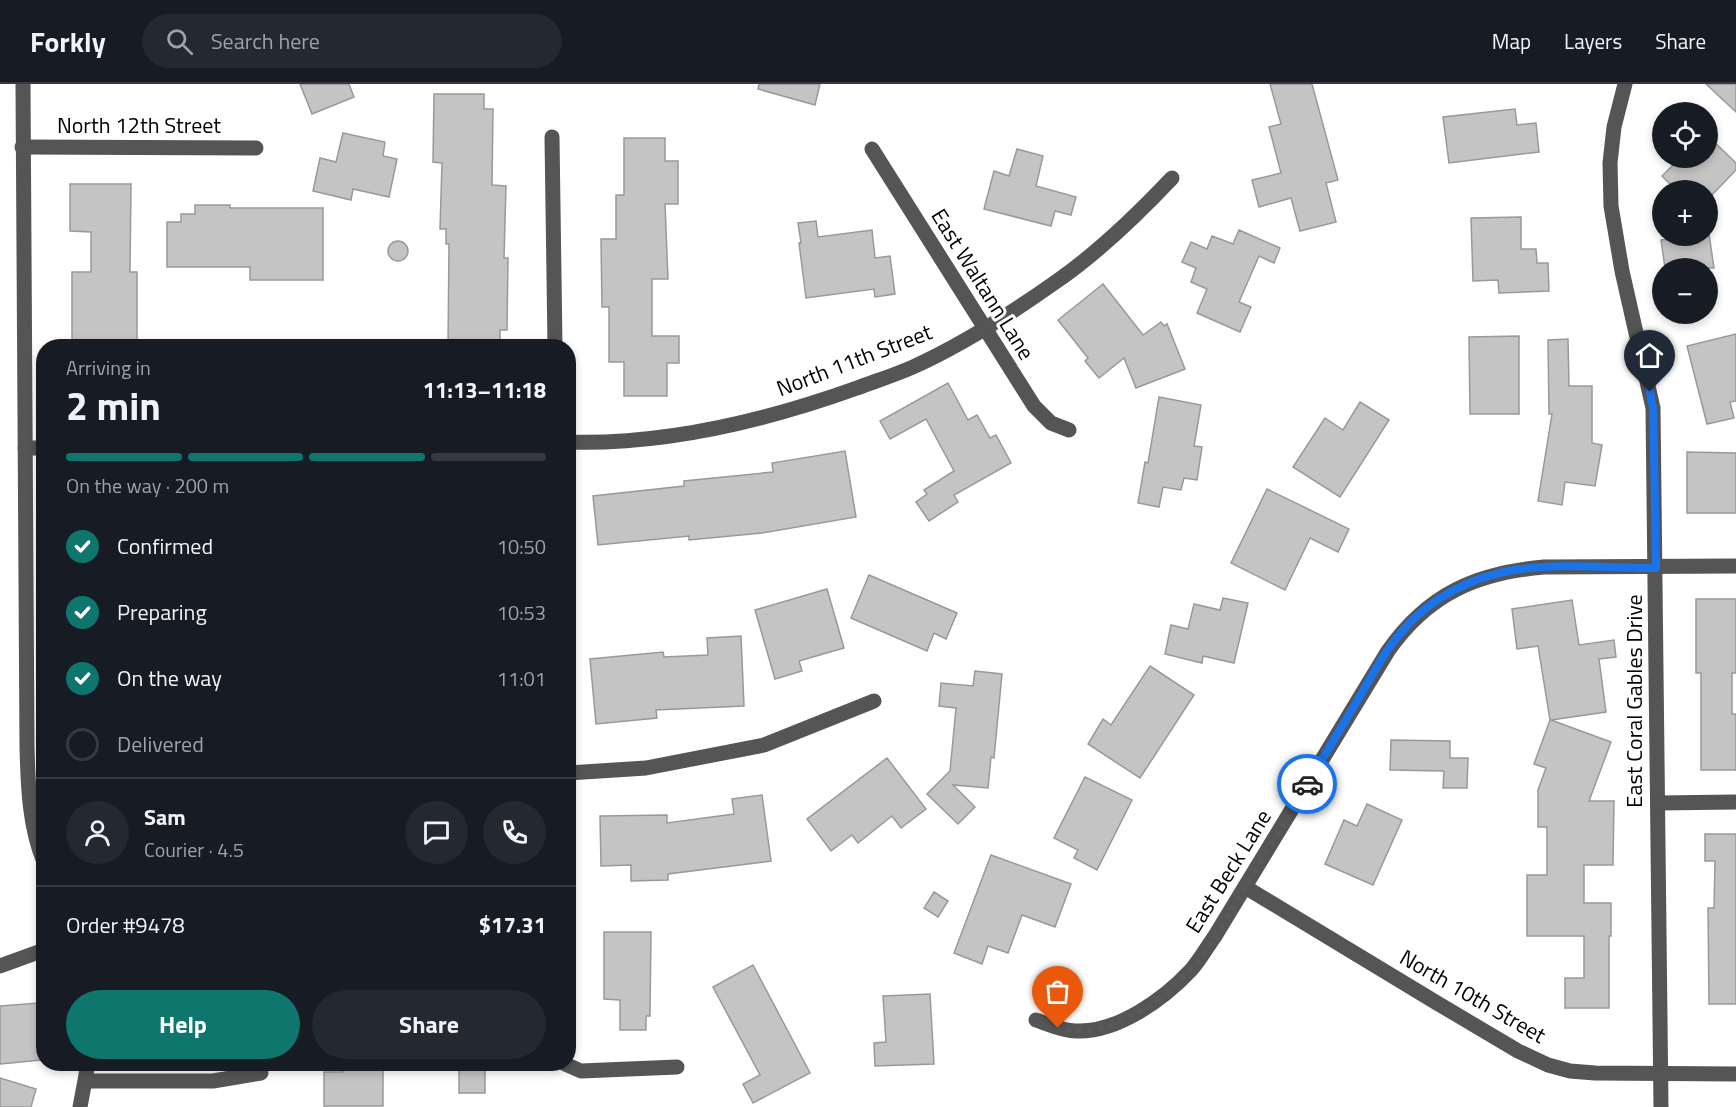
<!DOCTYPE html>
<meta charset="utf-8">
<style>
:root{--surface:#171b24;--page:#242831;--text:#f1f3f6;--muted:#9ea1a6;--line:#363941;--accent:#0f766e}
body{margin:0;font-family:"Titillium Web",sans-serif;background:var(--page);color:var(--text);height:100vh;display:flex;flex-direction:column;font-size:22px;white-space:nowrap}
*{box-sizing:border-box;margin:0}
p{font-size:20px;color:var(--muted)}
.icon{flex:none;width:33px;height:33px;fill:none;stroke:currentColor;stroke-width:2;stroke-linecap:round;stroke-linejoin:round}
.map{position:relative;flex:1;overflow:hidden}
.drawer{position:absolute;left:36px;top:255px;width:540px;height:732px;display:flex;flex-direction:column;background:var(--surface);border-radius:24px;box-shadow:0 3px 9px #0003}
.drawer>*{flex:none}
.tools{position:absolute;left:1652px;top:18px;display:grid;gap:12px}
.tools a{display:grid;place-items:center;width:66px;height:66px;border-radius:50%;background:var(--surface);box-shadow:0 3px 9px #0003;font-size:30px}
.pin{position:absolute;display:grid;place-items:center;width:51px;height:51px;color:#fff;margin:-62px -26px;border-radius:50% 50% 50% 0;rotate:-45deg;box-shadow:0 0 6px #0007}
.pin .icon{rotate:45deg}
.courier{position:absolute;display:grid;place-items:center;width:60px;height:60px;margin:-30px;border:4px solid #1a73e8;border-radius:50%;background:#fff;color:#222;box-shadow:0 2px 8px #0007}
.overview em{font-style:normal;font-weight:700}
.overview div{display:flex;flex-direction:column-reverse}
.overview{display:flex;align-items:center;justify-content:space-between;height:102px;padding:0 30px}
h1{font-size:39px;font-weight:700;line-height:45px}
.bar{display:grid;grid-template-columns:repeat(4,1fr);gap:9px 6px;align-content:center;height:72px;padding:0 30px}
.bar i{height:8px;border-radius:4px;background:var(--line)}
.bar .active{background:var(--accent)}
.bar p{grid-column:span 4}
.line{display:flex;align-items:center;gap:15px;padding:0 30px;border-top:2px solid var(--line)}
.line div{flex:1}
.round{display:grid;place-items:center;flex:none;width:63px;height:63px;border-radius:32px;background:var(--page)}
ol{padding:0 30px;list-style:none}
li{display:flex;align-items:center;gap:18px;height:66px}
li p{margin-inline-start:auto}
li .icon{padding:6px;border-radius:50%;background:var(--accent);color:#fff;stroke-width:4}
li:last-child{color:var(--muted)}
li i{width:33px;height:33px;border:3px solid var(--line);border-radius:50%}
.primary-button{display:flex;gap:12px;margin-top:auto;padding:12px 30px}
.primary-button a{flex:1;height:69px;border-radius:36px;background:var(--accent);color:#fff;font-size:24px;font-weight:700;line-height:69px;text-align:center}
.primary-button a+a{background:var(--page);color:var(--text)}
header{display:flex;align-items:center;gap:36px;box-sizing:border-box;height:84px;padding:0 30px;background:var(--surface);border-bottom:2px solid var(--line)}
header strong{font-size:28px}
nav{display:flex;gap:33px;margin-inline-start:auto;font-size:21px}
.search{width:420px;height:54px;background:var(--page);display:flex;align-items:center;gap:15px;box-sizing:border-box;padding:0 21px;border-radius:33px;color:var(--muted);font-size:22px}
.map>svg:first-child{display:block}
.building{fill:#c4c4c4;stroke:#999;stroke-width:1.5}
.lines{fill:none;stroke-linecap:round;stroke-linejoin:round}
.minor{stroke:#555;stroke-width:15}
.done{stroke:#595959;stroke-width:6;stroke-dasharray:0 10.8}
.route{stroke:#1a73e8;stroke-width:8}
.labels{text-anchor:middle;dominant-baseline:central;stroke-width:6;stroke-linejoin:round;paint-order:stroke}
.street-label{font-size:22px;fill:#000;stroke:#fff}
</style>
<header>
<strong>Forkly</strong>
<div class="search"><svg class="icon" aria-label="search" viewBox="0 0 24 24"><circle cx="10" cy="10" r="6"/><path d="M15 15l6 6"/></svg>Search here</div>
<nav><a>Map</a><a>Layers</a><a>Share</a></nav>
</header>
<div class="map">
<svg width="1736" height="1023" viewBox="0 0 1736 1023">
<rect width="100%" height="100%" fill="#fff"/>
<g class="building">
<polygon points="300,0 349,0 354,13 312,30"/>
<polygon points="759,0 820,0 815,21 758,5"/>
<polygon points="1270,0 1312,0 1338,96 1326,99 1336,138 1300,147 1291,114 1259,123 1252,96 1281,89 1269,43 1281,40"/>
<polygon points="1706,0 1736,0 1736,28"/>
<polygon points="434,10 484,10 484,25 493,25 492,101 506,102 504,174 508,174 507,246 500,246 500,262 448,262 449,160 446,160 446,145 440,145 442,79 433,78"/>
<polygon points="1515,25 1517,41 1536,39 1539,68 1449,79 1443,33"/>
<polygon points="343,49 385,58 383,72 397,75 389,113 353,105 351,116 313,107 320,74 336,78"/>
<polygon points="1707,51 1736,79 1736,86 1712,111 1707,106 1676,106 1662,92 1680,74 1707,74"/>
<polygon points="624,54 665,54 665,77 678,77 678,120 665,120 668,195 652,195 652,252 679,252 679,279 667,279 667,312 624,312 624,278 609,278 609,223 602,223 601,155 616,155 616,111 624,111"/>
<polygon points="1017,65 1043,72 1036,102 1076,113 1071,131 1055,127 1051,142 984,125 994,87 1009,92"/>
<polygon points="70,100 131,100 130,188 137,188 137,262 72,262 72,188 91,188 91,148 70,147"/>
<polygon points="195,121 230,121 230,124 323,124 323,196 250,196 250,183 167,183 167,138 181,138 181,130 195,130"/>
<polygon points="1521,133 1521,165 1536,165 1537,179 1548,179 1549,207 1499,209 1498,196 1473,197 1471,134"/>
<polygon points="816,137 818,153 872,146 875,174 890,172 895,210 875,213 874,205 806,214 799,159 801,159 798,139"/>
<polygon points="1239,146 1280,164 1274,179 1259,172 1239,218 1251,223 1240,248 1197,229 1207,205 1191,198 1196,184 1182,178 1191,158 1207,165 1212,152 1233,160"/>
<polygon points="1707,150 1709,150 1714,184 1665,184 1661,156 1707,152"/>
<circle cx="398" cy="167" r="10"/>
<polygon points="1103,200 1143,251 1161,238 1164,242 1167,240 1185,285 1136,304 1124,274 1099,294 1085,277 1088,274 1058,236"/>
<polygon points="1736,250 1736,317 1730,318 1734,334 1707,340 1687,262"/>
<polygon points="1519,252 1519,330 1470,330 1469,253"/>
<polygon points="1568,255 1569,302 1592,302 1592,359 1602,361 1595,402 1565,398 1562,421 1538,417 1552,330 1549,330 1548,256"/>
<polygon points="948,299 968,336 977,331 990,354 996,351 1011,379 954,411 958,418 929,437 916,418 927,410 924,406 954,387 926,335 890,355 880,337"/>
<polygon points="1159,313 1201,321 1194,362 1202,363 1197,396 1184,394 1181,406 1163,403 1159,423 1138,419 1145,378 1148,379"/>
<polygon points="1360,318 1389,336 1340,413 1293,383 1325,334 1343,346"/>
<polygon points="845,367 856,433 762,449 689,456 689,452 598,461 593,412 684,402 684,397 773,388 772,379"/>
<polygon points="1687,368 1736,369 1736,429 1687,429"/>
<polygon points="1267,405 1349,445 1338,468 1310,454 1285,506 1231,479"/>
<polygon points="869,491 957,529 946,555 934,549 927,567 851,534"/>
<polygon points="827,505 844,564 799,577 802,587 775,595 755,526"/>
<polygon points="1223,514 1248,519 1234,579 1203,572 1202,579 1165,570 1171,541 1188,545 1194,520 1220,526"/>
<polygon points="1696,515 1736,515 1736,589 1732,589 1732,630 1736,630 1736,686 1701,686 1701,589 1696,589"/>
<polygon points="1572,516 1579,561 1614,556 1616,573 1599,575 1606,628 1551,636 1611,658 1589,717 1614,717 1613,781 1584,781 1584,819 1611,819 1611,852 1609,852 1609,924 1565,924 1565,894 1584,894 1584,852 1527,852 1527,791 1547,791 1547,743 1538,743 1538,706 1546,684 1534,680 1550,636 1538,562 1517,565 1512,525"/>
<polygon points="741,552 744,622 656,626 657,634 596,640 590,575 663,568 664,573 708,571 707,554"/>
<polygon points="1150,582 1194,611 1140,694 1088,660 1103,635 1111,641"/>
<polygon points="975,587 1002,590 994,674 991,673 988,704 953,701 975,723 958,740 927,710 950,687 956,624 939,622 941,599 973,602"/>
<polygon points="1391,656 1450,657 1450,674 1468,674 1467,704 1443,704 1444,687 1390,686"/>
<polygon points="887,674 926,725 901,744 892,732 858,759 852,751 831,767 807,735"/>
<polygon points="1085,693 1132,716 1097,786 1074,774 1078,766 1054,754"/>
<polygon points="762,711 771,777 668,790 668,796 631,797 631,781 601,782 600,732 667,731 667,739 734,730 732,715"/>
<polygon points="1367,720 1402,736 1373,801 1325,780 1344,736 1357,742"/>
<polygon points="1705,750 1736,750 1736,920 1709,920 1708,824 1714,824 1715,777 1705,777"/>
<polygon points="991,771 1071,800 1055,843 1022,831 1008,869 988,862 982,880 954,869"/>
<polygon points="934,808 948,817 938,833 924,824"/>
<polygon points="604,848 651,848 650,932 646,932 646,946 620,946 620,916 604,915"/>
<polygon points="753,881 810,989 753,1019 743,1000 760,991 713,903"/>
<polygon points="930,910 934,980 875,982 874,959 886,958 883,912"/>
<polygon points="39,919 42,944 38,944 41,976 0,980 0,922"/>
<polygon points="343,980 383,980 383,1022 324,1022 324,988 343,988"/>
<rect x="459" y="980" width="26" height="29"/>
<polygon points="0,994 36,1005 31,1023 0,1023"/>
</g>
<g class="lines">
<g class="minor">
<path d="M23,0L27,663C28,701 29,742 44,778"/>
<polyline points="1625,0 1614,43 1610,79 1611,122 1622,187 1653,324 1661,1023"/>
<polyline points="552,53 555,262"/>
<polyline points="22,63 256,64"/>
<polyline points="872,65 1034,322 1051,339 1069,346"/>
<path d="M568,358C667,361 765,337 857,304C876,297 895,291 913,283C963,260 1012,229 1057,197C1099,168 1137,131 1172,94"/>
<polyline points="25,364 44,364"/>
<polyline points="568,689 646,684 764,661 874,617"/>
<polyline points="1658,719 1736,718"/>
<polyline points="1245,803 1437,919 1518,967 1548,981 1570,987 1595,989 1736,990"/>
<polyline points="0,882 44,866"/>
<path d="M1036,936C1048,940 1062,947 1076,947C1117,949 1164,915 1191,886C1200,876 1207,863 1215,852L1388,567C1428,510 1476,489 1544,483L1736,482"/>
<polyline points="565,980 581,987 677,983"/>
<polyline points="86,997 213,997 261,989"/>
<polyline points="80,1023 88,980"/>
</g>
</g>
<g class="lines">
<path class="done" d="M1058,944C1108,956 1157,921 1190,886C1209,867 1222,841 1236,818C1260,779 1284,739 1307,700"/>
<path class="route" d="M1307,700C1325,671 1342,642 1359,614C1372,591 1386,565 1404,545C1432,513 1472,493 1514,486C1558,479 1611,484 1656,484L1654,364L1653,324L1650,308"/>
</g>
<g class="labels">
<g class="street-label">
<text x="139" y="41">North 12th Street</text>
<text transform="translate(983 200) rotate(58)">East Waltann Lane</text>
<text transform="translate(854 276) rotate(-21)">North 11th Street</text>
<text transform="translate(1634 617) rotate(-90)">East Coral Gables Drive</text>
<text transform="translate(1228 787) rotate(-58)">East Beck Lane</text>
<text transform="translate(1473 912) rotate(30)">North 10th Street</text>
</g>
</g>
</svg>
<div class="tools">
<a><svg class="icon" aria-label="locate" viewBox="0 0 24 24"><circle cx="12" cy="12" r="6"/><path d="M12 2v4M12 18v4M2 12h4M18 12h4"/></svg></a>
<a>+</a>
<a>−</a>
</div>
<div class="pin" style="left:1058px;top:944px;background:#ea580c"><svg class="icon" aria-label="bag" viewBox="0 0 24 24"><path d="M5 8h14l-1 12H6zM9 8a3 3 0 0 1 6 0"/></svg></div>
<div class="pin" style="left:1650px;top:308px;background:#1f2937"><svg class="icon" aria-label="home" viewBox="0 0 24 24"><path d="M3 11l9-7 9 7M6 9v11h12V9"/></svg></div>
<div class="courier" style="left:1307px;top:700px"><svg class="icon" aria-label="car" viewBox="0 0 24 24"><path d="M5 17H2v-5l4-1 3-4h7l3 4 3 1v5h-3M9 17h6M6 11h13"/><circle cx="7" cy="17" r="2"/><circle cx="17" cy="17" r="2"/></svg></div>
<section class="drawer">
<div class="overview"><div><h1>2 min</h1><p>Arriving in</p></div><em>11:13–11:18</em></div>
<div class="bar"><i class="active"></i><i class="active"></i><i class="active"></i><i></i><p>On the way · 200 m</p></div>
<ol>
<li><svg class="icon" aria-label="check" viewBox="0 0 24 24"><path d="M5 12l5 5 9-10"/></svg>Confirmed<p>10:50</p></li>
<li><svg class="icon" aria-label="check" viewBox="0 0 24 24"><path d="M5 12l5 5 9-10"/></svg>Preparing<p>10:53</p></li>
<li><svg class="icon" aria-label="check" viewBox="0 0 24 24"><path d="M5 12l5 5 9-10"/></svg>On the way<p>11:01</p></li>
<li><i></i>Delivered</li>
</ol>
<div class="line" style="height:108px"><a class="round"><svg class="icon" aria-label="person" viewBox="0 0 24 24"><circle cx="12" cy="8" r="4"/><path d="M4 21q1-7 8-7t8 7"/></svg></a><div><b>Sam</b><p>Courier · 4.5</p></div><a class="round"><svg class="icon" aria-label="chat" viewBox="0 0 24 24"><path d="M4 5h16v11H9l-5 4z"/></svg></a><a class="round"><svg class="icon" aria-label="phone" viewBox="0 0 24 24"><path d="M5 4h4l2 5-3 2q2 4 5 5l2-3 5 2v4C11 20 4 13 5 4z"/></svg></a></div>
<div class="line" style="height:78px"><div>Order #9478</div><b>$17.31</b></div>
<div class="primary-button"><a>Help</a><a>Share</a></div>
</section>
</div>
